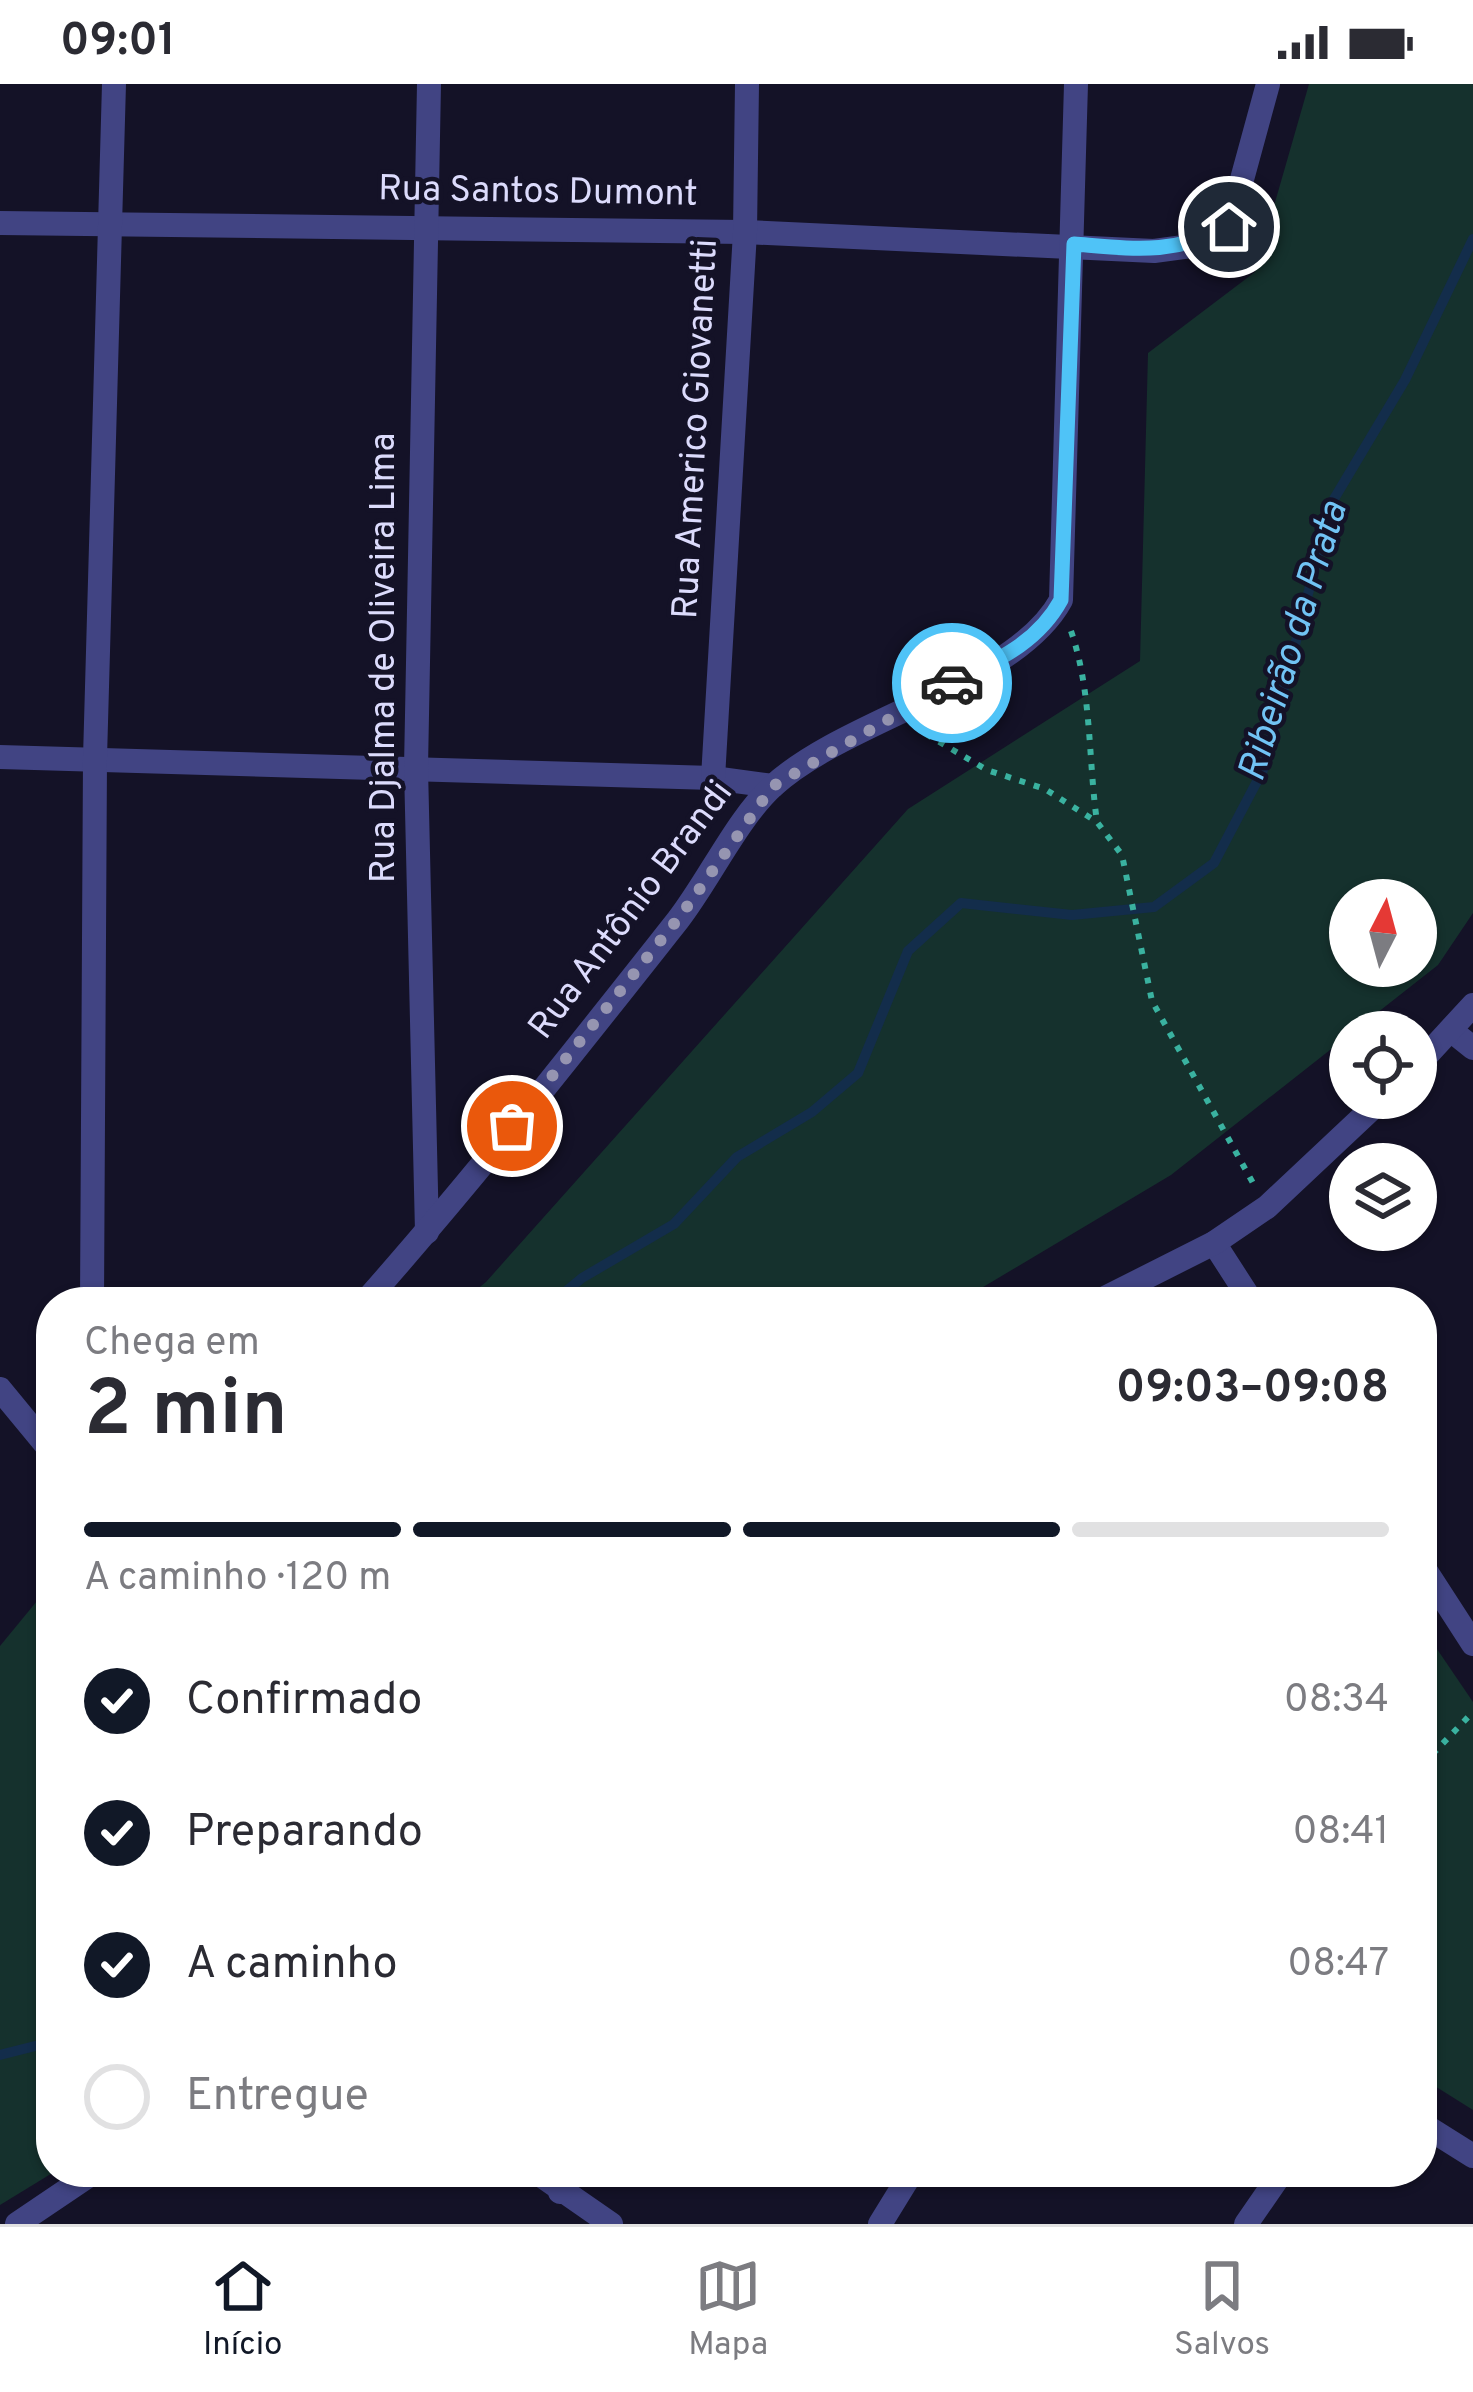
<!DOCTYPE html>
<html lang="pt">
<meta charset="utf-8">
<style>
:root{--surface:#fff;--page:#f7f7f7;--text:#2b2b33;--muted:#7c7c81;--line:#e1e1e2;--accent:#111827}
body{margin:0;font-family:Overpass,sans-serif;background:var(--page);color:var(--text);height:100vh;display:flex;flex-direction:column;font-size:45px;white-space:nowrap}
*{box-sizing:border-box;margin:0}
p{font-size:39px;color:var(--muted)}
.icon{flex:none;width:66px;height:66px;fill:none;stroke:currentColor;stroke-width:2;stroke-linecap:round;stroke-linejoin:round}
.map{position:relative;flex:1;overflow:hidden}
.sheet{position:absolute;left:36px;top:1203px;width:1401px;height:900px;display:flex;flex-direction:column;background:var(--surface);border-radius:48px;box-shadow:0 3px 9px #0004}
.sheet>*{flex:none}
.needle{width:78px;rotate:6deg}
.buttons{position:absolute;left:1329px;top:795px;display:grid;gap:24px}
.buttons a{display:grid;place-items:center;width:108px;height:108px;border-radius:50%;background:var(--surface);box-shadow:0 3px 9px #0004;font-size:60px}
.pin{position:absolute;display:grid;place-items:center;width:102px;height:102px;color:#fff;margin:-51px;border:6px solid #fff;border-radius:50%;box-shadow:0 3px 12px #0007}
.courier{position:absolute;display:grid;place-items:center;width:120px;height:120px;margin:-60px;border:9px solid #4fc3f7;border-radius:50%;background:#fff;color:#222;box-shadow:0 3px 15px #0007}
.overview em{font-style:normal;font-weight:700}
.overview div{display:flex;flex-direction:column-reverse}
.overview{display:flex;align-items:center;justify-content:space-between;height:204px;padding:0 48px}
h1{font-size:78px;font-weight:700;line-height:90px}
.bar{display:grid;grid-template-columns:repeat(4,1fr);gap:18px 12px;align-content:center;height:144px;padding:0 48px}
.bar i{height:15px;border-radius:9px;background:var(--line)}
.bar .active{background:var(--accent)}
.bar p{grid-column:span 4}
ol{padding:0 48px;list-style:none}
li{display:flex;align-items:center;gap:36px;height:132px}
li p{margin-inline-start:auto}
li .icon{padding:12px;border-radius:50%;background:var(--accent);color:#fff;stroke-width:4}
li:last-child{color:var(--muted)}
li i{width:66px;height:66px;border:6px solid var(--line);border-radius:50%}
.status{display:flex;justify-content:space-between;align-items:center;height:84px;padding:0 60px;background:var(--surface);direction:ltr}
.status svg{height:33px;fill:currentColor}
.dock{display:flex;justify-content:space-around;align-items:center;height:168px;border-top:3px solid var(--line);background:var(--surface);font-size:33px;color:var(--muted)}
.dock a{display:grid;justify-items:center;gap:6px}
.dock .active{color:var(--accent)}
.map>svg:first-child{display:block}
.green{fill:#15312d;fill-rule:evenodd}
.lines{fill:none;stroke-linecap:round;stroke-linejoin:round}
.stream{stroke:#132d4b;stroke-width:10}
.path{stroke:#3ab2a0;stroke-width:6;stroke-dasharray:6 9;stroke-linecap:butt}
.minor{stroke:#414483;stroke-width:24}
.done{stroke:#9695b1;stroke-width:12;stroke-dasharray:0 21.6}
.route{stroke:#4fc3f7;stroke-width:15}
.labels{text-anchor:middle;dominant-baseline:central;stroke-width:9;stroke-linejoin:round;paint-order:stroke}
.street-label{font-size:36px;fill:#dcdbfc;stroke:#141227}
.water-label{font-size:39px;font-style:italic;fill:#71c3f4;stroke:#141227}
</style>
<div class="status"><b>09:01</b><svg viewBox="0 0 49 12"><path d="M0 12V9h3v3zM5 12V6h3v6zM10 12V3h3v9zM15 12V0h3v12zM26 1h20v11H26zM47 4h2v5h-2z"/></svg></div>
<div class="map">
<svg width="1473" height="2140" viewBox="0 0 1473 2140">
<rect width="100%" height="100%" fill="#141227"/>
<g class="green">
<path d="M1309,0H1473V829L1438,881L1171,1091L958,1218H461L486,1198L908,725L1140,577L1148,269L1255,188ZM1350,816H1416V882H1350Z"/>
<polygon points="51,1500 54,2088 0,2121 0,1562"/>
<polygon points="1422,1543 1473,1618 1473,2026 1422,1994"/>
</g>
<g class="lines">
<g class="stream">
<polyline points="553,1218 582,1194 674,1140 737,1073 812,1028 858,989 908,867 961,819 1072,831 1154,823 1214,779 1263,686 1331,420 1405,296 1473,155"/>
<polyline points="0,1971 51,1958"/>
</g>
<g class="path">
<path d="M1071,547C1092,608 1088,674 1097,738"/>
<polyline points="926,650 987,686 1045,705 1097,738 1122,771 1152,917 1253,1099"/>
<polyline points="1422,1681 1473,1628"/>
</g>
<g class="minor">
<polyline points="0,139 745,148 1154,167 1191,162 1229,143 1268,0"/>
<polyline points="0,673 713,694 773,702"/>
<polyline points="713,694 745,148 747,0"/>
<polyline points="1453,948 1473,964"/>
<polyline points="1416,983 1473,921"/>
<polyline points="427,1148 416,684 429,0"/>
<polyline points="1214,1159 1252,1218"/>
<polyline points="92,1218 95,674 114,0"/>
<path d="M365,1218C474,1095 576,965 678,836C709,796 737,735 773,702C847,634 1015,600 1061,516L1076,0"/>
<polyline points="1097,1218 1214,1159 1267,1123 1383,1014"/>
<polyline points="0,1305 51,1367"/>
<polyline points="1422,1481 1473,1560"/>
<polyline points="1422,2040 1473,2072"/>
<polyline points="536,2088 611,2140"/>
<polyline points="560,2108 573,2088"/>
<polyline points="17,2140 94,2088"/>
<polyline points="880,2140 912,2088"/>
<polyline points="1246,2140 1282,2088"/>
</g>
</g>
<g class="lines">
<polyline class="done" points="512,1042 681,831 773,702 952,599"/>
<path class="route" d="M952,599C995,577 1037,560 1061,516L1074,160C1136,165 1172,171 1229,143"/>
</g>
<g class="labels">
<g class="street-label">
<text transform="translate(538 109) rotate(1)">Rua Santos Dumont</text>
<text transform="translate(697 345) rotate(-87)">Rua Americo Giovanetti</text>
<text transform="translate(385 574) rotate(-90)">Rua Djalma de Oliveira Lima</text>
<text transform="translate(632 827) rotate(-53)">Rua Antônio Brandi</text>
</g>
<g class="water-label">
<text transform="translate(1295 558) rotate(-73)">Ribeirão da Prata</text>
</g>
</g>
</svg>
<div class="buttons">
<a><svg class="needle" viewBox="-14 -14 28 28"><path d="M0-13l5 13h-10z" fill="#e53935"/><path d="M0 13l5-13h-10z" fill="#7c7c81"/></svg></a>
<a><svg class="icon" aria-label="locate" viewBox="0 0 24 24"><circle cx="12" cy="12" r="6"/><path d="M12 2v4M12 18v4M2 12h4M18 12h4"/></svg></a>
<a><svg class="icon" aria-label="layers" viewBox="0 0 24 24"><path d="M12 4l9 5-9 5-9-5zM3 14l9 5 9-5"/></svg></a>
</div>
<div class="pin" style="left:512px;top:1042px;background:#ea580c"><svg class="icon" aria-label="bag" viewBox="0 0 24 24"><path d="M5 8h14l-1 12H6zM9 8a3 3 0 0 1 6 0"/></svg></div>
<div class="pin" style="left:1229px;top:143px;background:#1f2937"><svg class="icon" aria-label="home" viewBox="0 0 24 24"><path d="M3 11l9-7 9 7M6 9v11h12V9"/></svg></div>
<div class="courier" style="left:952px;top:599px"><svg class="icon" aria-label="car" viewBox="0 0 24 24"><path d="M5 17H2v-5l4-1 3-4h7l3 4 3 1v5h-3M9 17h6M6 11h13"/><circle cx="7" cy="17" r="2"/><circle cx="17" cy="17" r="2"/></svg></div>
<section class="sheet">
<div class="overview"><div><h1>2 min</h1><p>Chega em</p></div><em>09:03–09:08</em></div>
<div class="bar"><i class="active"></i><i class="active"></i><i class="active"></i><i></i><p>A caminho · 120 m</p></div>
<ol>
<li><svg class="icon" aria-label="check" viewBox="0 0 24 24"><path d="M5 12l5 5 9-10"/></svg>Confirmado<p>08:34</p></li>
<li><svg class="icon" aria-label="check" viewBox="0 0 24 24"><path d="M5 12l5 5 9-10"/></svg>Preparando<p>08:41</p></li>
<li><svg class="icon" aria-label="check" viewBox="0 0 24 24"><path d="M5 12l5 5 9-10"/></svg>A caminho<p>08:47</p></li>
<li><i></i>Entregue</li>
</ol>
</section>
</div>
<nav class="dock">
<a class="active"><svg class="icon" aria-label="home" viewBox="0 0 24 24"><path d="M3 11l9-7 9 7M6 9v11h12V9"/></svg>Início</a>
<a><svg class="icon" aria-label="map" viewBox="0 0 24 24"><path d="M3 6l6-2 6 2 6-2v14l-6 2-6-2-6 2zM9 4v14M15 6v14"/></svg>Mapa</a>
<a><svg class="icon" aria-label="saved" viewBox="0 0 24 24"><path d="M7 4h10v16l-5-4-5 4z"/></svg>Salvos</a>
</nav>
